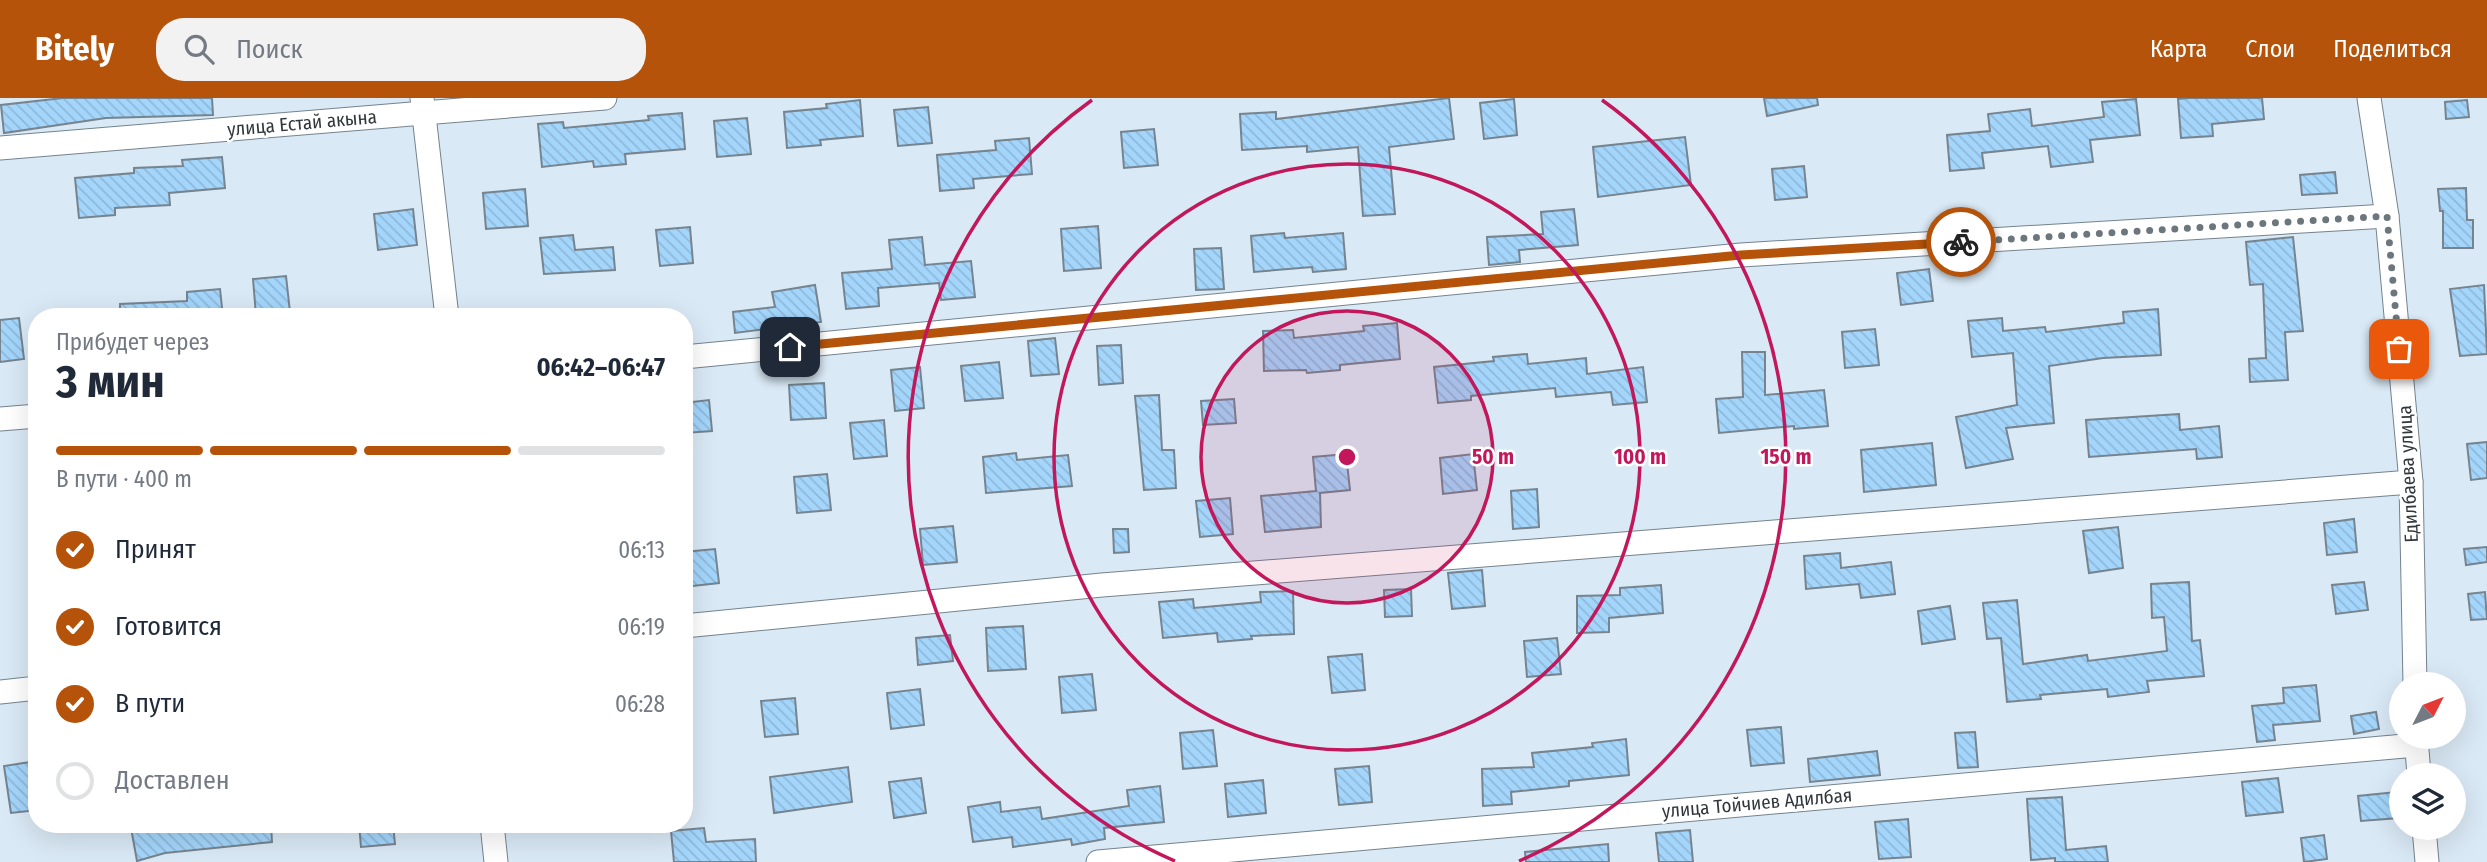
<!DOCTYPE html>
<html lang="ru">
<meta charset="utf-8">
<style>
:root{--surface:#fff;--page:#f2f2f3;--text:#1f2937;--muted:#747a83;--line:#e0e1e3;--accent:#b45309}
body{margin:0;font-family:"Fira Sans Condensed",sans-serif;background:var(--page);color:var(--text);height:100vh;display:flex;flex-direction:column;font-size:26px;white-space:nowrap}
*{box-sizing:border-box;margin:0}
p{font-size:23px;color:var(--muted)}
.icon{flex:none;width:38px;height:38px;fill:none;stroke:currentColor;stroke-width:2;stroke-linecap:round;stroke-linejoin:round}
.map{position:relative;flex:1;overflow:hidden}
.side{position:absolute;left:28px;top:210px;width:665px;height:525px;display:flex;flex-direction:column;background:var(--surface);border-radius:28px;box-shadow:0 7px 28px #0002}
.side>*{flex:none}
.needle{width:46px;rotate:48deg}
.buttons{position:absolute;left:2389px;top:574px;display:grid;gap:14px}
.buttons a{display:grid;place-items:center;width:77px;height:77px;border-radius:50%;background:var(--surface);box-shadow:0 7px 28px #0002;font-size:35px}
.pin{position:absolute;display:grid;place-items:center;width:60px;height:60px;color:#fff;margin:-30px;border-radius:14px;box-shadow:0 4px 10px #0006}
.courier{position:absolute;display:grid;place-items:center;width:70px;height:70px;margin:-35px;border:5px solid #b45309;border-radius:50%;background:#fff;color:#222;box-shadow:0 2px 9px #0007}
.headline em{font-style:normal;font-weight:700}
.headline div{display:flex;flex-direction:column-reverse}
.headline{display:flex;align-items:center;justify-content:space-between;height:119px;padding:0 28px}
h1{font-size:46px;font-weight:700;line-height:52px}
.bar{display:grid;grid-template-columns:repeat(4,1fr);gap:10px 7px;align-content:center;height:84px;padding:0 28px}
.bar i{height:9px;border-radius:5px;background:var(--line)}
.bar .selected{background:var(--accent)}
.bar p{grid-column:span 4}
ol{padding:0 28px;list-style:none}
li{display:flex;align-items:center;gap:21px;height:77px}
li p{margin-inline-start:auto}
li .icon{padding:7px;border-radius:50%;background:var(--accent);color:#fff;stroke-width:4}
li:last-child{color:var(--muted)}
li i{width:38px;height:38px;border:4px solid var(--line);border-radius:50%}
header{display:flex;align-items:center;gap:42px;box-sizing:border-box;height:98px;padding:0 35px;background:var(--accent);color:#fff}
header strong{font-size:33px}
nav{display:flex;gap:38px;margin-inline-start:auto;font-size:24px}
.search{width:490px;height:63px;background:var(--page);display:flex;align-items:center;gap:18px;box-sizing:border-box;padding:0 24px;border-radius:28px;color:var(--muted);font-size:26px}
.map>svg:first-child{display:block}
.building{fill:url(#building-back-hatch);stroke:#76848f;stroke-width:2}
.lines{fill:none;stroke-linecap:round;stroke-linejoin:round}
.minor-casing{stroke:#74838e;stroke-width:25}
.minor{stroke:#fff;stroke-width:23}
.done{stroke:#6c767d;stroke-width:7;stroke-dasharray:0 12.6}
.route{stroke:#b45309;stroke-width:9}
.ring{fill:none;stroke:#c2185b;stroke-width:3.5}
.labels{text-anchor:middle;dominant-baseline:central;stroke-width:5;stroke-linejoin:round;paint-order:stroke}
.street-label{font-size:19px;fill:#31383c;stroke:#fff}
.centre{fill:#c2185b;stroke:#fff;stroke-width:3.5}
.ring-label{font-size:21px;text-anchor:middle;font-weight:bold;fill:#c2185b;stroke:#fff;stroke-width:5;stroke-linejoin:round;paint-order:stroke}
</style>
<header>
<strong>Bitely</strong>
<div class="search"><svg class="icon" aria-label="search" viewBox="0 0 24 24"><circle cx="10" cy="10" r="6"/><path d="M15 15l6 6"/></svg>Поиск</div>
<nav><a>Карта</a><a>Слои</a><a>Поделиться</a></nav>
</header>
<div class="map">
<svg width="2487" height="764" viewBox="0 0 2487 764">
<defs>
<pattern id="building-back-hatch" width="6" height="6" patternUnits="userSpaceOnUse" patternTransform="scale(1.75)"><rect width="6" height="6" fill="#a4d6fc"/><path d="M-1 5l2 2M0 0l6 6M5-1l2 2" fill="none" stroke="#8eb8d9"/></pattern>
</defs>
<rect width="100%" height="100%" fill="#d9e9f5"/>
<g class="building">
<polygon points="63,0 212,0 213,17 106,20 4,35 1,7"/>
<polygon points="1449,0 1454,41 1389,49 1395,116 1363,118 1358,49 1307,54 1307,48 1242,52 1240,16 1276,14 1276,21"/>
<polygon points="1764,0 1817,0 1818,7 1767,18"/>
<polygon points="2189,0 2262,0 2264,21 2212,26 2213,38 2181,40 2178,1"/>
<polygon points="1514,1 1517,37 1484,41 1480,5"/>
<polygon points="2136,1 2140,37 2090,42 2093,64 2051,69 2048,48 1982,55 1984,70 1950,73 1947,37 1990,33 1988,16 2030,11 2032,28 2104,19 2102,4"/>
<polygon points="860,2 863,38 820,42 821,47 787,50 784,14 827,10 826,6"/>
<polygon points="2467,2 2469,19 2446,21 2445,4"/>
<polygon points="928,9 932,45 898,48 894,12"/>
<polygon points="682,15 685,51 625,56 626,66 594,69 593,63 542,69 538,26 563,24 564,30 649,22 648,18"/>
<polygon points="747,20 751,56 717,59 714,23"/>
<polygon points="1154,31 1158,67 1124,70 1121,34"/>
<polygon points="1685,39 1691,87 1598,99 1593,49"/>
<polygon points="1029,40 1032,76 973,81 974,90 940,93 937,57 996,52 995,43"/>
<polygon points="222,59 225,90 169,95 170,107 115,110 115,117 79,120 75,80 134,75 134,70 183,68 182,62"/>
<polygon points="1804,68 1807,99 1775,102 1772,71"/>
<polygon points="2335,74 2337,95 2302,97 2300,77"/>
<polygon points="2466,90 2467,122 2473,122 2473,150 2443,150 2443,113 2440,113 2438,91"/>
<polygon points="525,91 528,128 486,131 483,95"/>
<polygon points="413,111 417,147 378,152 374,116"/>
<polygon points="1574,111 1578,147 1519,152 1520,164 1489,167 1487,139 1543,136 1541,114"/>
<polygon points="1098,128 1101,170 1064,173 1061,131"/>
<polygon points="690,129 693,165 660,168 656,132"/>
<polygon points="1284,135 1285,140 1343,135 1346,171 1313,174 1312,169 1254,174 1251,138"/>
<polygon points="573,137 575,152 613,149 615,172 544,176 540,140"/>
<polygon points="922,139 925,167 971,163 975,199 941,202 939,185 878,190 879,208 846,211 842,175 892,171 889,142"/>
<polygon points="2293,139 2303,233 2285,234 2288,282 2250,284 2249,261 2266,260 2263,186 2250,187 2246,144"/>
<polygon points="1221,150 1224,191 1196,192 1194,151"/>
<polygon points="1929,171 1933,203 1901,207 1897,175"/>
<polygon points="286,178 290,214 256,217 253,181"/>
<polygon points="815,187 821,224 735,235 733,214 775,209 772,194"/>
<polygon points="2484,187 2487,256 2460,258 2450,191"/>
<polygon points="220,191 223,219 120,219 120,206 187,203 187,194"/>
<polygon points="2158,211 2161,257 2103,260 2049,268 2054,325 2006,330 2013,361 1966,370 1956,319 2017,307 2013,255 1972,259 1968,223 2002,220 2003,233 2045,229 2046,234 2124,225 2123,214"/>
<polygon points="19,220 24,261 0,264 0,222"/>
<polygon points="1397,225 1400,261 1340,267 1340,272 1307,275 1306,272 1264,273 1263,233 1293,232 1294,240 1364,233 1363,228"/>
<polygon points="1875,231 1879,267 1845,270 1842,234"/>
<polygon points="1055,240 1059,276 1031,278 1028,243"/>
<polygon points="1121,247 1123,285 1099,287 1097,248"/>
<polygon points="1742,254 1765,254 1765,297 1824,292 1828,328 1794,331 1794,328 1719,335 1716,301 1743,299"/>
<polygon points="1527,256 1528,266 1586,260 1587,276 1643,269 1647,304 1613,307 1611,294 1556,299 1555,290 1471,298 1471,302 1438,305 1434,269 1494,263 1493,259"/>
<polygon points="999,264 1003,300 965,303 961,268"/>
<polygon points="920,269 924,310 895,313 891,272"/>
<polygon points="824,285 826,320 791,322 789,287"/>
<polygon points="1159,297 1162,352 1174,352 1176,390 1144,392 1135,298"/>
<polygon points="1234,301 1236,325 1203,327 1201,303"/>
<polygon points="709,302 712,333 684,335 684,305"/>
<polygon points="2179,316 2180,332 2219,328 2222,359 2197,361 2196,351 2089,359 2086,322"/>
<polygon points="884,322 887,358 854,361 850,325"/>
<polygon points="2487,344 2487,380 2471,382 2467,346"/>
<polygon points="1932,345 1936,387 1864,394 1861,352"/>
<polygon points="1016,355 1017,362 1068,357 1072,388 986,395 983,359"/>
<polygon points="1346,356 1350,392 1320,395 1321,429 1265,434 1261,398 1316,393 1313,359"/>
<polygon points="1473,356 1477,392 1443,396 1440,360"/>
<polygon points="827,376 831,412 797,415 794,379"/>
<polygon points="1537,391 1539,429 1513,431 1511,393"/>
<polygon points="1230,400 1233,436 1200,439 1196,403"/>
<polygon points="2354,421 2357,454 2327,457 2324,425"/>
<polygon points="953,428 957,464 923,467 920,431"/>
<polygon points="2118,429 2123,470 2089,475 2083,433"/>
<polygon points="1113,431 1128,431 1129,454 1114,455"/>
<polygon points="2487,449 2487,464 2466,467 2464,451"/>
<polygon points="715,451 719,485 684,489 684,454"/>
<polygon points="1840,455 1841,470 1891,464 1895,496 1861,500 1859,486 1806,491 1804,458"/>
<polygon points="1482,472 1485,508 1452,511 1448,475"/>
<polygon points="2189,484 2192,543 2200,542 2204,578 2147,583 2149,594 2108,599 2107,591 2040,597 2041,601 2007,604 2001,540 1987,541 1983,505 2017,502 2023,566 2087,557 2088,563 2167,553 2164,519 2152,520 2151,486"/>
<polygon points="2364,484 2368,512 2336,516 2332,487"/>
<polygon points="1661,487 1663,515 1609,520 1609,534 1577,535 1577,498 1620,497 1620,490"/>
<polygon points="1411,491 1412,518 1385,519 1384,492"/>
<polygon points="1293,493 1294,536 1251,538 1252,541 1218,544 1217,535 1163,540 1159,504 1193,501 1194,510 1261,504 1260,494"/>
<polygon points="2485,494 2487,521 2471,522 2468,496"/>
<polygon points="1950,508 1955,541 1922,546 1918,513"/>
<polygon points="1023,528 1026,571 988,573 986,530"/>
<polygon points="950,537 953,563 918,567 916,540"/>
<polygon points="1557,540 1561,576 1527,579 1524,543"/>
<polygon points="1362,556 1365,592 1332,595 1328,559"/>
<polygon points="1092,576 1096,612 1062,615 1059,579"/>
<polygon points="2316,587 2320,623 2273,627 2275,642 2257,644 2252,608 2284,605 2283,590"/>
<polygon points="920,591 924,627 891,631 887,595"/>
<polygon points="795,600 798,636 765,639 761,603"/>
<polygon points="2376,614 2379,631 2354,636 2351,618"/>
<polygon points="1781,629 1784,665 1751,668 1747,632"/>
<polygon points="1213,632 1217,668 1183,671 1180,635"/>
<polygon points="1975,634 1978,669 1958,670 1955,635"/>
<polygon points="1626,641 1629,677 1569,683 1569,688 1511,694 1512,706 1483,708 1482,671 1534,669 1532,655 1593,649 1592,645"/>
<polygon points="1877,653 1880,677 1810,684 1808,661"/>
<polygon points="37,663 37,712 11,715 4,668"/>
<polygon points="1369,668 1372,704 1339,707 1335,671"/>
<polygon points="848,669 852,704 774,715 770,679"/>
<polygon points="921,680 926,715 894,720 889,684"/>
<polygon points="2278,680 2283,714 2246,718 2242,684"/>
<polygon points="1263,682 1266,715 1228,719 1225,686"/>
<polygon points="1160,688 1164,724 1104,730 1105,741 1072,747 1071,741 1013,749 1012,739 973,744 968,709 1000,704 1001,714 1040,709 1042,721 1129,708 1127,692"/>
<polygon points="2396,694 2399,720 2361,723 2358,698"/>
<polygon points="2062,699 2066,752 2106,748 2108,764 2055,764 2055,760 2031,762 2027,701"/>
<polygon points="1908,721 1911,759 1879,761 1875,724"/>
<polygon points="150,726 271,726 272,744 165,755 137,763 131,730"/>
<polygon points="359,726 393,726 395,746 361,749"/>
<polygon points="704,730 706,744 755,741 756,764 674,764 671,733"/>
<polygon points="1690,732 1693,764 1659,764 1656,735"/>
<polygon points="2324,737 2327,761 2304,764 2301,740"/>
<polygon points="1608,746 1609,764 1526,764 1525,754"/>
</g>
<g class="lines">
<g class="minor-casing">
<g id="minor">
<polyline points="422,0 447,219"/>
<polyline points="2369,0 2387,118 2411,384 2415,586"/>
<polyline points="0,50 605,0"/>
<polyline points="684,259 1741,157 2387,118"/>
<polyline points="0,321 37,318"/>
<polyline points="684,528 1102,487 2411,384"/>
<polyline points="0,594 37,590"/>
<polyline points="2416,639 2419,677"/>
<polyline points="492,726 496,764"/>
<polyline points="2424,730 2427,764"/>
<polyline points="1098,764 2416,647"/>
</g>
</g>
<use href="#minor" class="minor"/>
</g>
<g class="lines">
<polyline class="done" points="1961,144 2387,118 2399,251"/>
<polyline class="route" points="790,249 1741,157 1961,144"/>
</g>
<circle cx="1347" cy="359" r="146" fill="#c2185b" fill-opacity=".12"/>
<g class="ring">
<circle cx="1347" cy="359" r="146"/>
<circle cx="1347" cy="359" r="293"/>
<path d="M1175 763A439 439 0 0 1 1092 2M1602 2A439 439 0 0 1 1519 763"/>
</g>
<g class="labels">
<g class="street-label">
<text transform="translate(302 25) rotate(-5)">улица Естай акына</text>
<text transform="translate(2408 376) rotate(-93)">Едилбаева улица</text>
<text transform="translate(1757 705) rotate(-5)">улица Тойчиев Адилбая</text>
</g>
</g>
<circle cx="1347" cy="359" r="10" class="centre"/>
<g class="ring-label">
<text x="1493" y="366">50 m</text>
<text x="1640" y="366">100 m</text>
<text x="1786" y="366">150 m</text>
</g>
</svg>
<div class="buttons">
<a><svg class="needle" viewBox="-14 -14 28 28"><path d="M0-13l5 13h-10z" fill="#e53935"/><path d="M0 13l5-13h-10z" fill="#747a83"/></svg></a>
<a><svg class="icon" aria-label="layers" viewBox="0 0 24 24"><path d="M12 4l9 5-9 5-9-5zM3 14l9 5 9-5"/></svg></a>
</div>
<div class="pin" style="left:2399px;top:251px;background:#ea580c"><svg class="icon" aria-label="bag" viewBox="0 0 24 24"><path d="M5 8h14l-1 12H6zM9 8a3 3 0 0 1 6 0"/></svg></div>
<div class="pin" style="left:790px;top:249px;background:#1f2937"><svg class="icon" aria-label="home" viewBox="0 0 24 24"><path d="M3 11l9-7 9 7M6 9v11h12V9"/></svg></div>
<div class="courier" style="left:1961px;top:144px"><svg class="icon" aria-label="bike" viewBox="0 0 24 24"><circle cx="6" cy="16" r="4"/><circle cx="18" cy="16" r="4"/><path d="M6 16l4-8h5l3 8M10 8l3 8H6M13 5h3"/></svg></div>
<section class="side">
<div class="headline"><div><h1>3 мин</h1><p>Прибудет через</p></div><em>06:42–06:47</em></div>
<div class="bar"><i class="selected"></i><i class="selected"></i><i class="selected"></i><i></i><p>В пути · 400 m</p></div>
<ol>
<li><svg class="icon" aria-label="check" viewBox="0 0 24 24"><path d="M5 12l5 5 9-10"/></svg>Принят<p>06:13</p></li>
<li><svg class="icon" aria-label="check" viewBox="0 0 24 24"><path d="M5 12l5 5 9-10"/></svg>Готовится<p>06:19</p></li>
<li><svg class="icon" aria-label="check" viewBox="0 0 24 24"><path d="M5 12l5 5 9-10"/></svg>В пути<p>06:28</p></li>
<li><i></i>Доставлен</li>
</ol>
</section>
</div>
